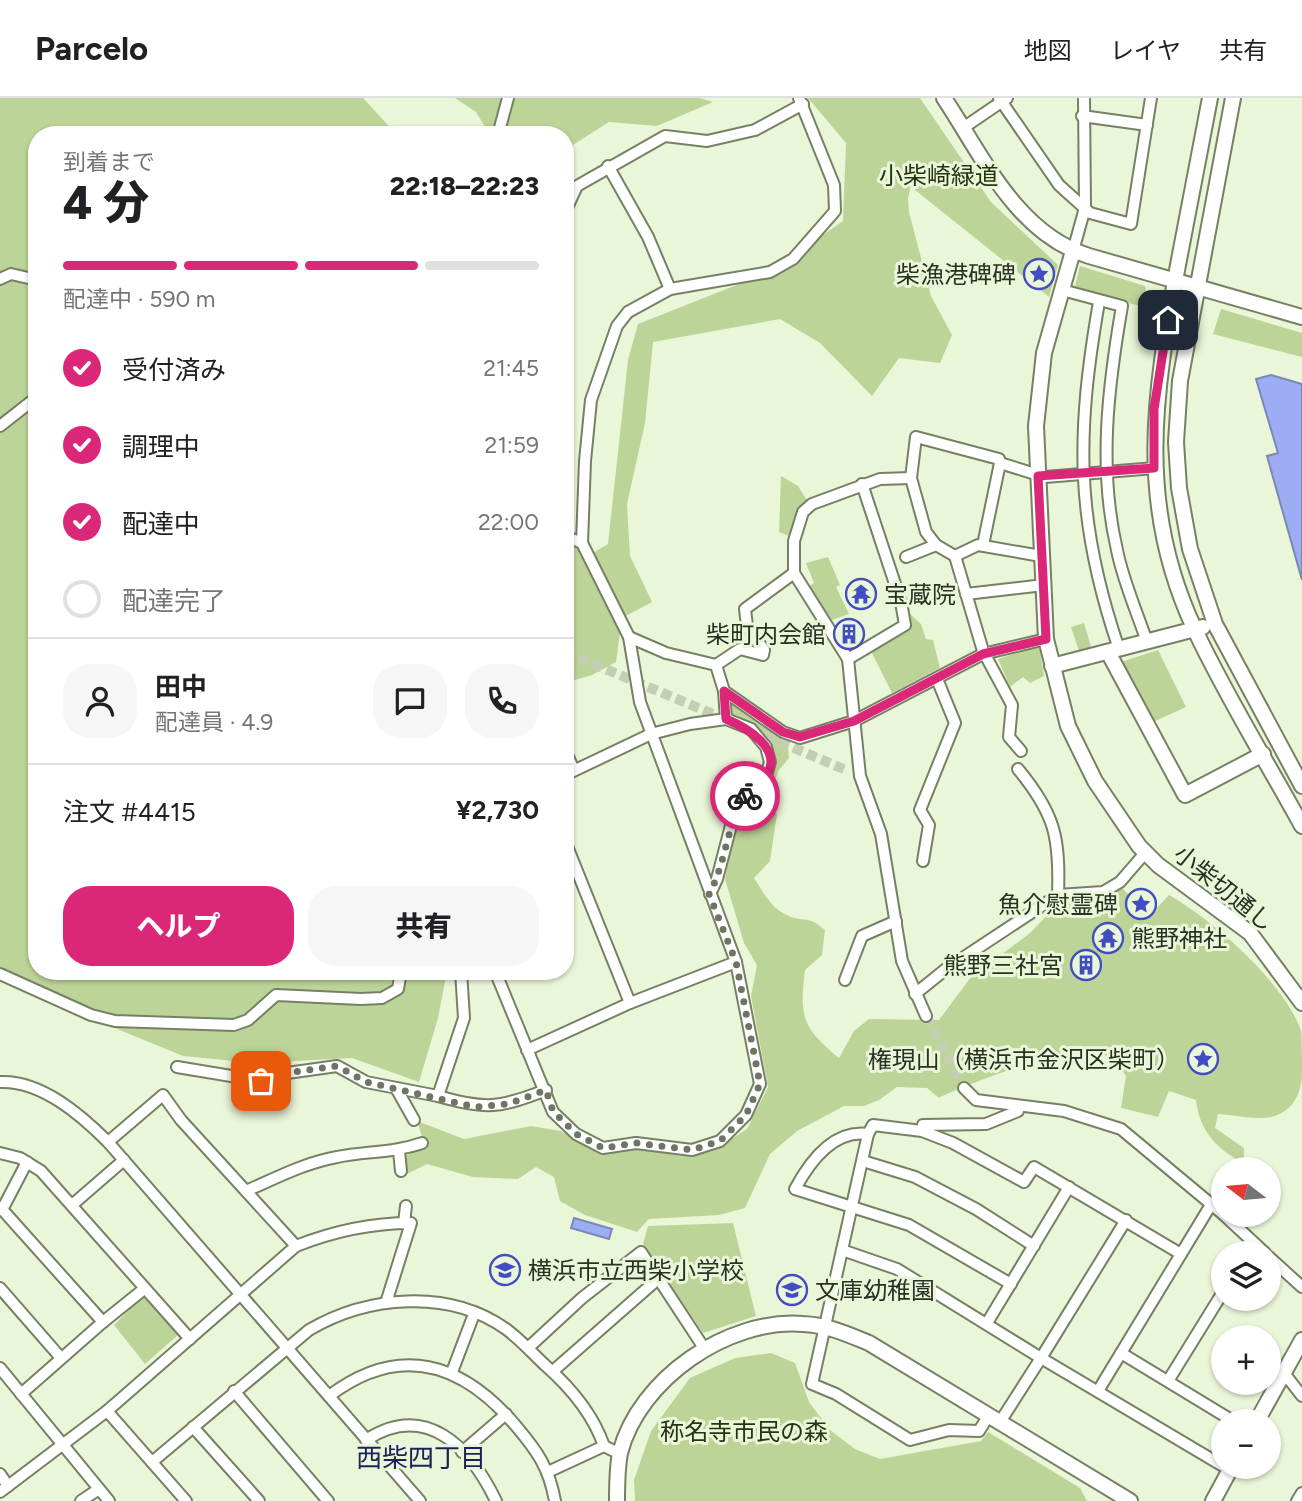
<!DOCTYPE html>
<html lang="ja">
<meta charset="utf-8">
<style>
:root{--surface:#fff;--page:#f6f6f6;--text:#202124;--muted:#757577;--line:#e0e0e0;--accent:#db2777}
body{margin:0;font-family:Figtree,"Noto Sans JP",sans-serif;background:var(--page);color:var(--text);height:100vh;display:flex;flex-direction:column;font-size:26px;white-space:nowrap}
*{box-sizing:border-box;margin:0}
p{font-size:23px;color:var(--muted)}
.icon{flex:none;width:38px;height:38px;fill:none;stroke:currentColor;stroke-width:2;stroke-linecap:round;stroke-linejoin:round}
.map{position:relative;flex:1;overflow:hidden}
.panel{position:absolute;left:28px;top:28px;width:546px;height:854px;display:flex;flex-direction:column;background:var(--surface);border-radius:28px;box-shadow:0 2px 5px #0004}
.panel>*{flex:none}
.needle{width:46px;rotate:286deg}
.controls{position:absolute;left:1211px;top:1059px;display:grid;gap:14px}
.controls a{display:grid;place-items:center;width:70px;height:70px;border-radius:50%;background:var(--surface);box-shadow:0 2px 5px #0004;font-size:35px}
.pin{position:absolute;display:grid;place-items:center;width:60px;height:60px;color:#fff;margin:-30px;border-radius:14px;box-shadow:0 4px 10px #0006}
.courier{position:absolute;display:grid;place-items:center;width:70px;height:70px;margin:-35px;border:5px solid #db2777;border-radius:50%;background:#fff;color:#222;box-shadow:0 2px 9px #0007}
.overview em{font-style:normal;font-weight:800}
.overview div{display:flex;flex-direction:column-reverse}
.overview{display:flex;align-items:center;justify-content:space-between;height:119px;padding:0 35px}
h1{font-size:46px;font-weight:800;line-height:52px}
.bar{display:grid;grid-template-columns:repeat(4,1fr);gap:10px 7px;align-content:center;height:84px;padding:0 35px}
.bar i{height:9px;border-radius:5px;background:var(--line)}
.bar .on{background:var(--accent)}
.bar p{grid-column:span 4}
.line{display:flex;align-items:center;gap:18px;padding:0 35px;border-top:2px solid var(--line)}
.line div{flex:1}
.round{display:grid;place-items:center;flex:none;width:74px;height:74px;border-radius:28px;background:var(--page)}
ol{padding:0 35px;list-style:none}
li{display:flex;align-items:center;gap:21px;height:77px}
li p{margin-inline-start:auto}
li .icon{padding:7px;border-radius:50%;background:var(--accent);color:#fff;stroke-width:4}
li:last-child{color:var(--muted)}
li i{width:38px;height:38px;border:4px solid var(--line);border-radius:50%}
.cta{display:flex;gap:14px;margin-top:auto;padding:14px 35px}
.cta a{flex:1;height:80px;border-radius:28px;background:var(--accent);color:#fff;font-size:28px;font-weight:800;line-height:80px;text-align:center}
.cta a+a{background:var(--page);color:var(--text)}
header{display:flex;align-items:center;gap:42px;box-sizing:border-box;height:98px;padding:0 35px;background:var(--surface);border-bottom:2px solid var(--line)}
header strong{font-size:33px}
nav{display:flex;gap:38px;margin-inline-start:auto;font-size:24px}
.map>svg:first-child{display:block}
.green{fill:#bdd498}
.water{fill:#9cadf4;stroke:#7a88b6;stroke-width:2}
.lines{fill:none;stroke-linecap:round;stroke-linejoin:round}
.minor-tunnel{stroke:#c4ceb4;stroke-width:10;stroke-dasharray:10 5;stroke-linecap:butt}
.minor-casing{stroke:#768065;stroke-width:14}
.tertiary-casing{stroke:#768065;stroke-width:18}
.minor{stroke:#fff;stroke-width:10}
.tertiary{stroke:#fff;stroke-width:14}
.done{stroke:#6e7563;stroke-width:7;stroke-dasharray:0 12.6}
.route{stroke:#db2777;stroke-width:9}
.labels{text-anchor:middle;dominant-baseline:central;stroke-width:6;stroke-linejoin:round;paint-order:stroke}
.park-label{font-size:24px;fill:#283313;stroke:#eaf6d8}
.poi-label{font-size:24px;fill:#2b3024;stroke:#eaf6d8;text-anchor:end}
.street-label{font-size:24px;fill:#2b3024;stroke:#eaf6d8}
.neighbourhood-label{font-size:26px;fill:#1b225a;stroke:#eaf6d8}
</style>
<header>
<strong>Parcelo</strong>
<nav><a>地図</a><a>レイヤ</a><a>共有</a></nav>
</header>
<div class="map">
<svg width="1302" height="1403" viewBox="0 0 1302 1403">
<rect width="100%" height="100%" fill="#eaf6d8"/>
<g class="green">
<polygon points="0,0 363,0 397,37 37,37 37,873 447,873 438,920 419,984 352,960 257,965 183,958 44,901 0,879"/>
<polygon points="455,0 699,0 713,4 657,28 609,24 565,52 565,37 490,37 476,14"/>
<polygon points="808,0 920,0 991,104 1058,167 1049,199 915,92 912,83 908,100 909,114 931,198 952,237 940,265 899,260 872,298 820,245 780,221 653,244 645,325 627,406 630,458 652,504 622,520 616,564 592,577 565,585 565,443 588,458 608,446 628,262 638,226 770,174 843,123 846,45"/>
<polygon points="1080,168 1145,188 1149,210 1074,192"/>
<polygon points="1221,211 1302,235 1302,259 1213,236"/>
<polygon points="781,378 798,388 808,404 791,439 779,434"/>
<polygon points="828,459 840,487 836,489 849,516 832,522 808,489 814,485 806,465"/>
<polygon points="907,513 921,526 926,541 933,542 940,570 892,595 870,551 907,528"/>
<polygon points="1084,525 1091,549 1079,553 1071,529"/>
<polygon points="1039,547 1044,578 1030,585 1023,579 1010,589 998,561"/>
<polygon points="1158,552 1186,609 1151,625 1121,564"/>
<path d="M731,604L787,637L789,660L779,672L765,706L777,716L770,763L754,780C763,794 772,812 789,818C807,825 806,816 825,832L822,857L805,872C799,920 803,930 839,960L854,933L869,921L939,922L971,879L1030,835L1059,805L1098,803L1122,790L1150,817L1169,797C1212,821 1285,885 1301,933C1302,945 1302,962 1302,975C1302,994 1293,1014 1271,1019C1256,1022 1234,1017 1218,1016L1215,1030L1244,1050V1065C1217,1052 1199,1032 1196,1002L1169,993L1158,1019L1121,1010L1126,978C1117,965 1107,956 1092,952C1075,947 957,989 939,1000L927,990L897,989L879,1002L864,1008H844L797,1033L770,1056L745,1110L719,1117L649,1121L637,1134L585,1117L560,1103L554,1079L536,1069L518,1081L473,1079L427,1066L407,1076L406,1058L425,1048L417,1023L464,1041L531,1028L561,1033L599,1056L631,1050L683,1058L714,1052L747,1031L768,989L751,898L757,867L744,845L725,781L735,726L770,677L774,659L763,636L732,620Z"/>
<polygon points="733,1125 756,1218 703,1235 643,1146 648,1128"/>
<polygon points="145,1196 178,1237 145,1266 114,1227"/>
<polygon points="771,1255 795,1265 809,1304 830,1332 855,1351 880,1361 981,1343 988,1334 1080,1390 1087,1403 635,1403 634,1382 651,1333 690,1280 735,1260"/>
</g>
<g class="water">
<polygon points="1271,277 1302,286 1302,482 1267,358 1278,355 1256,281"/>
<polygon points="574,1120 612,1131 609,1141 571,1130"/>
</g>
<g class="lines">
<g class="minor-tunnel">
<polyline points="565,554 727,622"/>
<polyline points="752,632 848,673"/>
<polyline points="926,918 964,990"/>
</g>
<g class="minor-casing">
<g id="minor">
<polyline points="999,0 1059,87 1090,115 1131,126 1151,0"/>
<polyline points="1082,18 1147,27"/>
<polyline points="963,30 1007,0"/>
<polyline points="498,37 508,0"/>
<polyline points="608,68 648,139 670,191"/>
<polyline points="565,114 577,88 665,38 707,43 755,32 803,6"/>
<polyline points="1073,153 1085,110 1084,0"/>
<polyline points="0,181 11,176 37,182"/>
<path d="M1062,192L1122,208C1108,289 1098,371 1117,452C1123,483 1137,514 1147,544"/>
<path d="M1099,204C1076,336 1075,422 1119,551"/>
<polyline points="0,328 37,299"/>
<polyline points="911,380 880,381 812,406 803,414 794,443 794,475 848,561 860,678 881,736 902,863 926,918"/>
<polyline points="565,438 582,445"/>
<polyline points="983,447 1000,365"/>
<polyline points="955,458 978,447 1041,458"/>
<polyline points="906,459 936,447"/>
<polyline points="966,496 1044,487"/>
<polyline points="629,539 666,555 716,567 724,593 783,634 800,640 854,623 983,556 1046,541"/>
<polyline points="848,561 905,527 901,504 862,386"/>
<polyline points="716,567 740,551 763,557 764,552 747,528 745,511 794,475"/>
<polyline points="724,593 726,621"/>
<polyline points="565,652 574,672"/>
<polyline points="1021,653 1009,639 1012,607 983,553 955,458 936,447 926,434 911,380 916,339 999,361 1000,365 1045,379 1155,370"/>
<path d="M1018,671C1055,716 1060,739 1058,797"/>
<polyline points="565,677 651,636 690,626 726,621 751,631 766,649 770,664 766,678 750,691 734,716 717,781 710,796"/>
<polyline points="565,743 630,905"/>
<polyline points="923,763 929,727 920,712 955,625 937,581"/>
<path d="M461,873L464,920L438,998C486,1012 500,1010 546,992"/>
<polyline points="495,873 553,1014 576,1036 603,1050 636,1045 692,1052 720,1043 746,1017 760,986 736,864"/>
<polyline points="0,876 91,917 115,923 234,927 248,922 276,897 361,901 382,900 398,891 401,873"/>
<polyline points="845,882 862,838 896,823"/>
<polyline points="915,896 946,871 1058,797 1103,794 1120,784 1145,755"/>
<polyline points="527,952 630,905 736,864 640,604 629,539 582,445 585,363 591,302 617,228 628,214 670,191 770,174 793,161 835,113 834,87 799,0"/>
<polyline points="177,969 261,983 280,976 337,968 366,984 438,998"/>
<path d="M0,984C41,982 81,1017 108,1044L420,1403"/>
<polyline points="396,990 414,1022"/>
<polyline points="964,990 976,1002 1064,1013 1121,1031 1223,1116"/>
<polyline points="922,1033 953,1045 1024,1084 1034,1069 1181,1156"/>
<path d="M868,1036C833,1031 809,1065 795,1091L909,1127L1011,1186"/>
<path d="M108,1044L163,997L181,1022L296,1148C334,1133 370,1125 411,1125L386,1205"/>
<polyline points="399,1053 401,1073"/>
<polyline points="0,1055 20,1060 41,1073 190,1241"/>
<polyline points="863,1063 915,1079 976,1111 1034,1148"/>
<path d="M246,1093C276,1080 304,1065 337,1059C366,1053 394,1055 422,1045"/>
<polyline points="72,1107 124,1062"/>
<polyline points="0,1109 103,1224 21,1296"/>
<polyline points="3,1110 27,1064"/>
<polyline points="1223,1116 1265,1155"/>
<polyline points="1126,1122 1041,1260 1223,1368"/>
<polyline points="404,1125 406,1108"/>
<polyline points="842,1152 897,1171 1041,1260 1000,1324"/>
<polyline points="1269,1159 1302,1189"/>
<polyline points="0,1190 61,1260"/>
<polyline points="103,1224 144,1191"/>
<polyline points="987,1225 1069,1089"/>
<polyline points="529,1249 582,1200 641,1154 704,1250"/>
<polyline points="1121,1255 1233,1323"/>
<polyline points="0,1270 109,1403"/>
<polyline points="553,1273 659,1180"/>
<polyline points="452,1274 474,1216"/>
<polyline points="1284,1275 1302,1298"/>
<polyline points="1168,1283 1223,1194"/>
<polyline points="234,1293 328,1403"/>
<polyline points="1098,1293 1212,1105"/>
<path d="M329,1298C399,1245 462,1264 516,1328C538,1354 549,1370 555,1403"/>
<polyline points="107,1313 186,1403"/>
<polyline points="989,1317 979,1333 949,1332 910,1342 836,1296 812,1286 868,1036 873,1027 922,1033 923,1027 986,1026 1018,1013 1019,1009"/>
<polyline points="193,1329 259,1403"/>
<path d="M366,1342C426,1303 470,1349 496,1403"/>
<polyline points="462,1354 506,1316"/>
<path d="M152,1364L309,1232C367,1198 448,1190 506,1231C521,1242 532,1255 545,1267C570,1289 593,1316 604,1348L620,1356"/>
<polyline points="550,1373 604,1348"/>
<polyline points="0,1376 8,1388"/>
<polyline points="0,1394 107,1313 296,1148"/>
<polyline points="81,1403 99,1391"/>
<polyline points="1297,1403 1302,1395"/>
</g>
</g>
<g class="tertiary-casing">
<g id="tertiary">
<path d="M944,0C983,59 1017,136 1089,158L1302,219"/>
<path d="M1210,0C1199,56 1189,112 1178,167C1154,297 1136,407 1195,532C1226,598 1267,664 1302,728"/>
<polyline points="1233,0 1180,283 1176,344 1179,390 1190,451 1215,526 1302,688"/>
<polyline points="1073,153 1044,255 1036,328 1046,541 1068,628 1095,683 1139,748 1158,767 1250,835 1302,905"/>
<polyline points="1108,554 1185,697 1263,656"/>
<polyline points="1052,568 1203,529"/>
<polyline points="1257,1323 1302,1242"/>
<path d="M617,1403C617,1387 617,1371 620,1355C639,1281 728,1220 803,1226C827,1227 847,1236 869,1245L1130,1403"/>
<polyline points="1213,1403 1232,1368"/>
</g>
</g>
<use href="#minor" class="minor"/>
<use href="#tertiary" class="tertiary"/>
</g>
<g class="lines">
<path class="done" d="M261,983L280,976L337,968L366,984L475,1009L508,1006L546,992L553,1013L576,1036L603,1050L636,1045L692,1052L720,1043L746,1017L760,986L736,864L709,796C726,765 726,729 745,698"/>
<path class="route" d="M745,698C751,690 761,686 766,678C785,651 745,629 726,621L724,593L783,634L800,639L854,623L983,556L1046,541L1038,378L1154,370V311L1168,222"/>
</g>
<defs>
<g id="sight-ring" transform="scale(1.575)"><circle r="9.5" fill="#eaf6d8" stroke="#414dc1" stroke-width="1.5"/><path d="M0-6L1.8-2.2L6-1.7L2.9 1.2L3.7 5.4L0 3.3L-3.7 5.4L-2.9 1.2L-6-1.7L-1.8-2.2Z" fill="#414dc1"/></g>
<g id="temple-ring" transform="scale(1.575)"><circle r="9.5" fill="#eaf6d8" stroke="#414dc1" stroke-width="1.5"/><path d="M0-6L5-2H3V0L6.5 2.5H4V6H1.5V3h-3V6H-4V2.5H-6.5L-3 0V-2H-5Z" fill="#414dc1"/></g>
<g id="building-ring" transform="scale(1.575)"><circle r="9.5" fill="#eaf6d8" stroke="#414dc1" stroke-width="1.5"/><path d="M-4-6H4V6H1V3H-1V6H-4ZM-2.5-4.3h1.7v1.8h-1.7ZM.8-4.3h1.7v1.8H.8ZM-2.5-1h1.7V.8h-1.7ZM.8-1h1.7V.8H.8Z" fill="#414dc1"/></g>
<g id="school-ring" transform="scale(1.575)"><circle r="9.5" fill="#eaf6d8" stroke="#414dc1" stroke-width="1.5"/><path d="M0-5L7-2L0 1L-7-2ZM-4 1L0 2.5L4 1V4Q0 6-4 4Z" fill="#414dc1"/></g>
</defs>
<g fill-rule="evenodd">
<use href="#sight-ring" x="1039" y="176"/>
<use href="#temple-ring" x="861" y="496"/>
<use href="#building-ring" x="849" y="536"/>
<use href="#sight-ring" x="1141" y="806"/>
<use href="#temple-ring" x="1108" y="840"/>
<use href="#building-ring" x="1086" y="867"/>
<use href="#sight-ring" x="1203" y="961"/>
<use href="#school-ring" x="505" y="1172"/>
<use href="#school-ring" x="792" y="1192"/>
</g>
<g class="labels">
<g class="park-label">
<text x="939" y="77">小柴崎緑道</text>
<text x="744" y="1333">称名寺市民の森</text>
</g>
<g class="poi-label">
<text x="1016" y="176">柴漁港碑碑</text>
<text x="884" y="496" text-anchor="start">宝蔵院</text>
<text x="826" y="536">柴町内会館</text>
<text x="1118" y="806">魚介慰霊碑</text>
<text x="1131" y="840" text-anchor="start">熊野神社</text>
<text x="1063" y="867">熊野三社宮</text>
<text x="1180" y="961">権現山（横浜市金沢区柴町）</text>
<text x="528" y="1172" text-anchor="start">横浜市立西柴小学校</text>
<text x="815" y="1192" text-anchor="start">文庫幼稚園</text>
</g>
<g class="street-label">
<text transform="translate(1224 790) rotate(39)">小柴切通し</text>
</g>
<g class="neighbourhood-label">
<text x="421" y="1360">西柴四丁目</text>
</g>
</g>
</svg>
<div class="controls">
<a><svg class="needle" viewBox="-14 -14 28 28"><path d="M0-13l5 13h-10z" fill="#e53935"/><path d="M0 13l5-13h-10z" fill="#757577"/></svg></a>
<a><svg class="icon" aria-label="layers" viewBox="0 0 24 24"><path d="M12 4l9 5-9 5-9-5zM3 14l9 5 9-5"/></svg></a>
<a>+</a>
<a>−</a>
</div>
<div class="pin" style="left:261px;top:983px;background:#ea580c"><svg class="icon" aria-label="bag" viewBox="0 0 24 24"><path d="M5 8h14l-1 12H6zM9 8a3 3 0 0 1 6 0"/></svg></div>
<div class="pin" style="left:1168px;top:222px;background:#1f2937"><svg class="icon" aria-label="home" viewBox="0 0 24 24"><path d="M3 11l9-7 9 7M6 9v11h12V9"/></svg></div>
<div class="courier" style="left:745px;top:698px"><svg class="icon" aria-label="bike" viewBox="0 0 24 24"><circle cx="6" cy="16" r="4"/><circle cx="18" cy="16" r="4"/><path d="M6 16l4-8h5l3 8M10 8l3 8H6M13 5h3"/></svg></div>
<section class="panel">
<div class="overview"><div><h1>4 分</h1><p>到着まで</p></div><em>22:18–22:23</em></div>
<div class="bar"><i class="on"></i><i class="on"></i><i class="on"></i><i></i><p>配達中 · 590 m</p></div>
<ol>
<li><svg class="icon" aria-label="check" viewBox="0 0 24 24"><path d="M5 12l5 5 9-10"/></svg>受付済み<p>21:45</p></li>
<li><svg class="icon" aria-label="check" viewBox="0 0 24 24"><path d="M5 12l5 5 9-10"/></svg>調理中<p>21:59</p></li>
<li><svg class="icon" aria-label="check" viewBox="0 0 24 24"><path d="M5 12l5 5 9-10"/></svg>配達中<p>22:00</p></li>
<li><i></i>配達完了</li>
</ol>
<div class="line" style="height:126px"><a class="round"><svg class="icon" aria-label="person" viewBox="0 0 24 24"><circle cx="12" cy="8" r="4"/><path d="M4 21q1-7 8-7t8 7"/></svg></a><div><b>田中</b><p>配達員 · 4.9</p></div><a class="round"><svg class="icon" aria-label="chat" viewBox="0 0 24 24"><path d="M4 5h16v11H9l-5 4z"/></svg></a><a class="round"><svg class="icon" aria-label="phone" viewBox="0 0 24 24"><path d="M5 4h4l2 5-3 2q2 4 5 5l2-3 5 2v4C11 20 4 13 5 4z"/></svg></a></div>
<div class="line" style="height:91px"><div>注文 #4415</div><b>¥2,730</b></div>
<div class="cta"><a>ヘルプ</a><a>共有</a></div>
</section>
</div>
